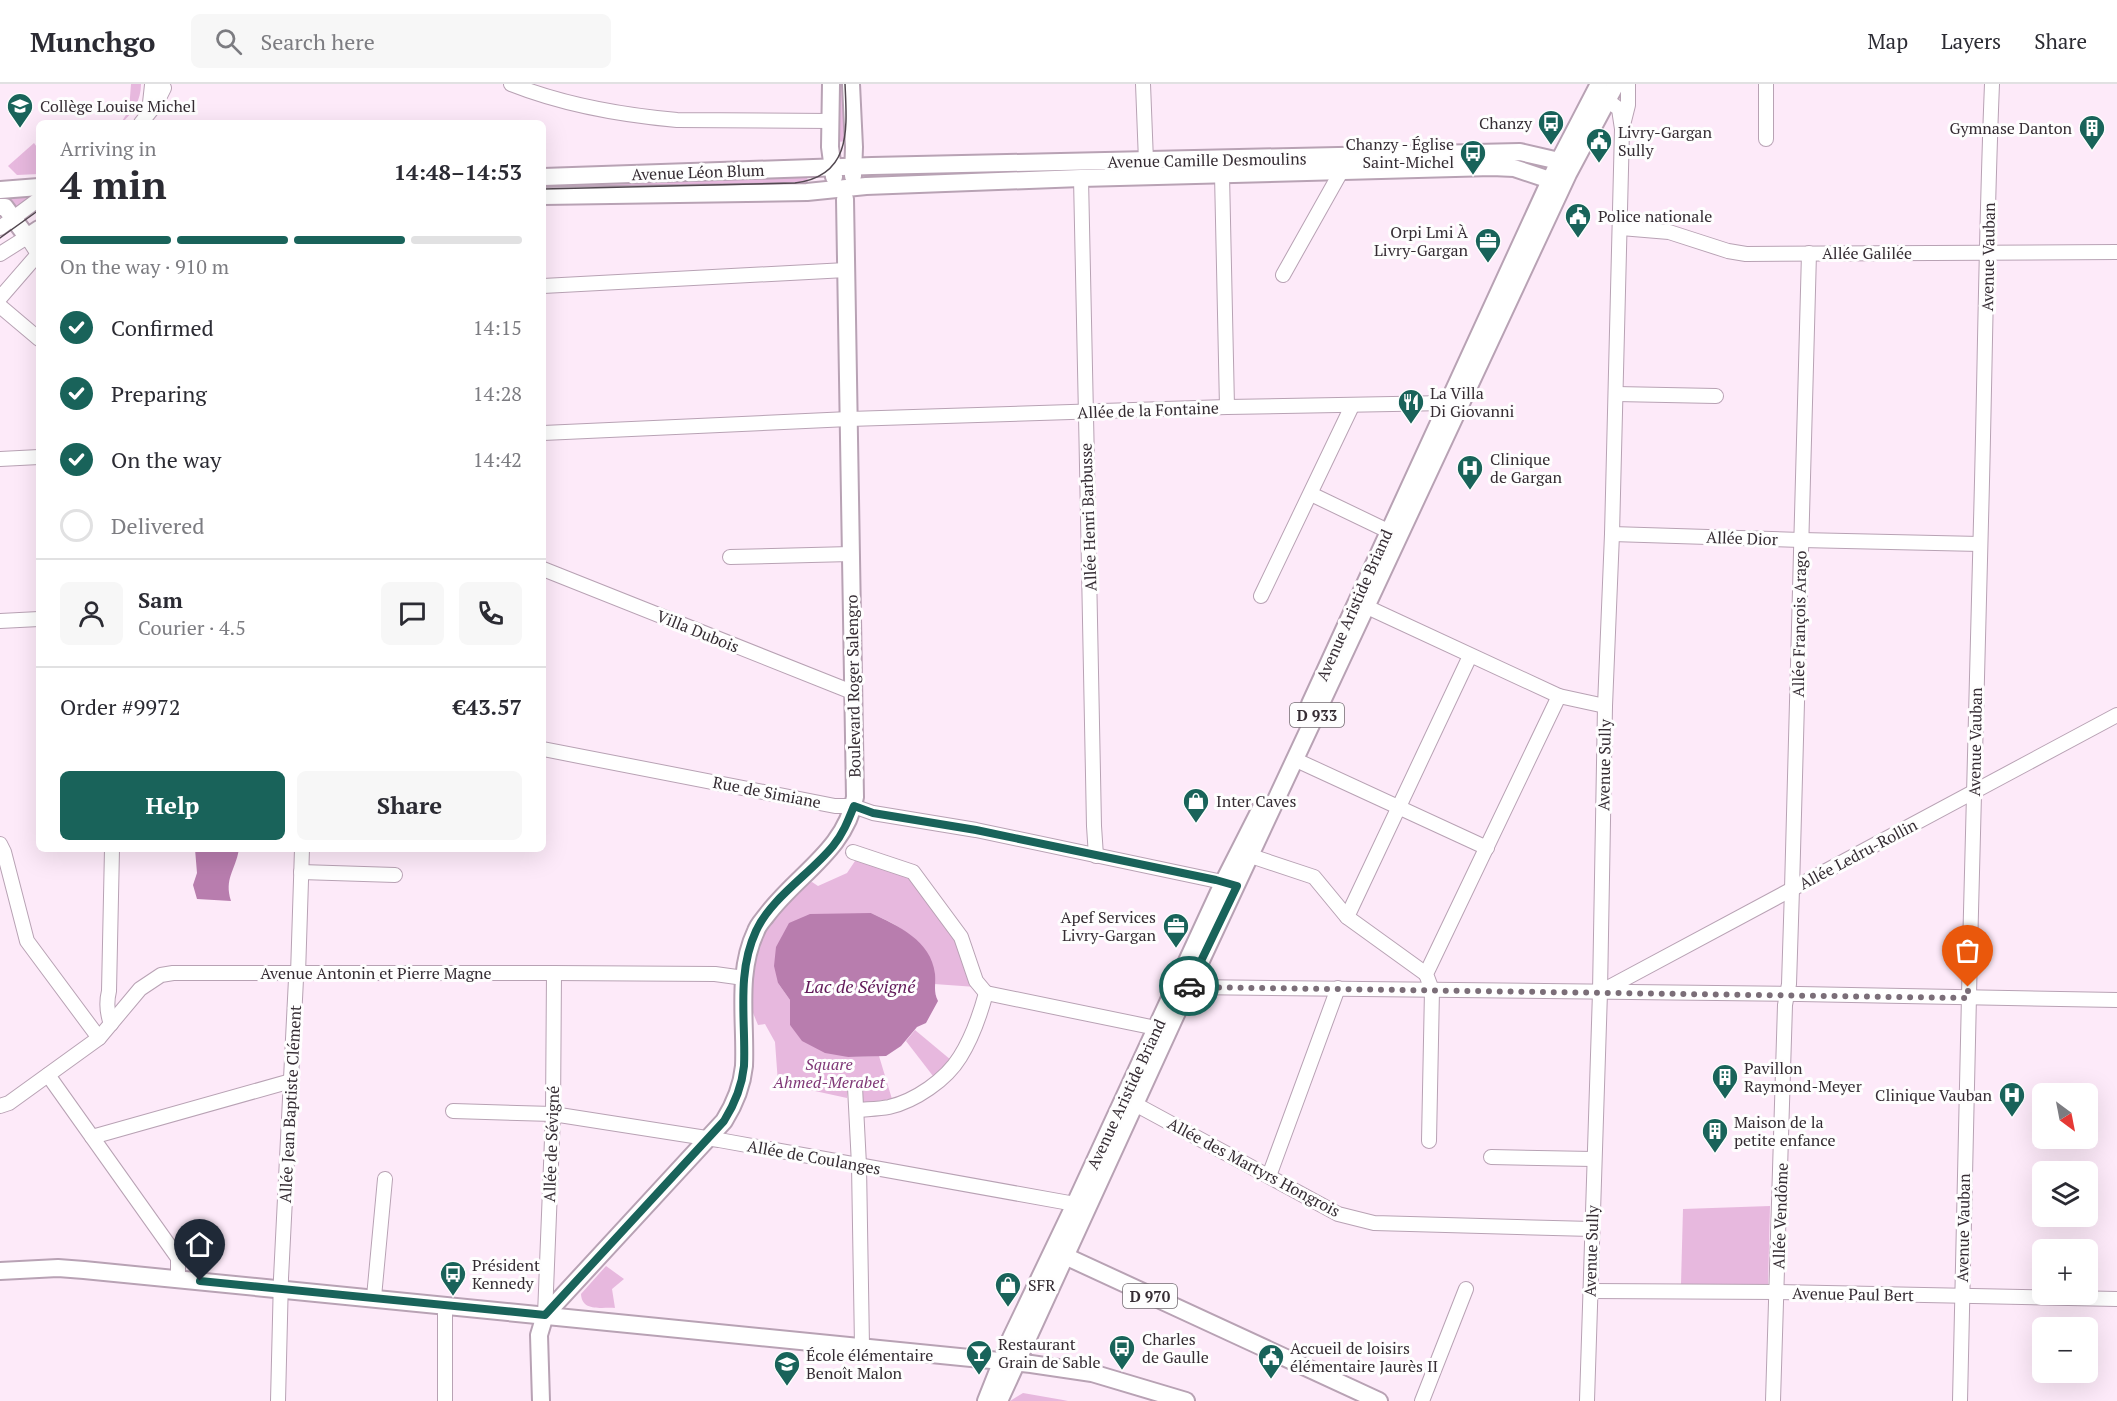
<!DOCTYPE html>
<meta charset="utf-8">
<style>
:root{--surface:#fff;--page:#f7f7f7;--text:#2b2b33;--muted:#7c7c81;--line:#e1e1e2;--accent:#19635a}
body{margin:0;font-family:"PT Serif",serif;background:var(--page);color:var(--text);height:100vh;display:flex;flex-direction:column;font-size:22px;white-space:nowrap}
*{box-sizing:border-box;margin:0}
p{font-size:20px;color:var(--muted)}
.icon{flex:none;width:33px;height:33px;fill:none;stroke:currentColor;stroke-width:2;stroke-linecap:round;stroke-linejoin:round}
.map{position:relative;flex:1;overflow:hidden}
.details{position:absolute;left:36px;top:36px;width:510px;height:732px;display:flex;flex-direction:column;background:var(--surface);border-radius:9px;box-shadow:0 6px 24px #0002}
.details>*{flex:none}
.needle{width:39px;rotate:148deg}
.controls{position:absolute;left:2032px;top:999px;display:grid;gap:12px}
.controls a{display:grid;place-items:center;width:66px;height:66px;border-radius:9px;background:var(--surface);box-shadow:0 6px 24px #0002;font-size:30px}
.pin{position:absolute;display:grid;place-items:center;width:51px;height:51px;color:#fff;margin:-62px -26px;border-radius:50% 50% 50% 0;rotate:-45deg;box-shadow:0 0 6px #0007}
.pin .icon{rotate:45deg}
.courier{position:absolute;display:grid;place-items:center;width:60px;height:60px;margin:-30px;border:4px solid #19635a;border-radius:50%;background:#fff;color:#222;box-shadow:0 2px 8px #0007}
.head em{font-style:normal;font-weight:600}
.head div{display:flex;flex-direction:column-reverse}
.head{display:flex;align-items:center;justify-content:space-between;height:102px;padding:0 24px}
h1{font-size:39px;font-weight:600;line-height:45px}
.bar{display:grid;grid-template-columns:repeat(4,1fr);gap:9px 6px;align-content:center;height:72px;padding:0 24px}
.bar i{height:8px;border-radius:4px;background:var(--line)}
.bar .on{background:var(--accent)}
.bar p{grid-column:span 4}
.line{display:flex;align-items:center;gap:15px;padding:0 24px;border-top:2px solid var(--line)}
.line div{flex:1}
.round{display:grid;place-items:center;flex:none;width:63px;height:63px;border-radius:9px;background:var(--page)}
ol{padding:0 24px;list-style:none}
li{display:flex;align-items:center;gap:18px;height:66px}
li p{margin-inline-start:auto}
li .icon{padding:6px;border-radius:50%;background:var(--accent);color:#fff;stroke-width:4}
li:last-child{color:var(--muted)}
li i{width:33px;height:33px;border:3px solid var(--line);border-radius:50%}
.button{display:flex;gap:12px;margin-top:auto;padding:12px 24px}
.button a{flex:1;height:69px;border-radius:9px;background:var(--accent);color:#fff;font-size:24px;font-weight:600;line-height:69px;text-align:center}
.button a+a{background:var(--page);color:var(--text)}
header{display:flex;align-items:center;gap:36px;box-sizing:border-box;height:84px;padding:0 30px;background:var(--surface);border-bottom:2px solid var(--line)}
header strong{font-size:28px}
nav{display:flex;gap:33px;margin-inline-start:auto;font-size:21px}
.search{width:420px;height:54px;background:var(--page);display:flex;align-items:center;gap:15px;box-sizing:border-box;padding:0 21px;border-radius:9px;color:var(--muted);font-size:22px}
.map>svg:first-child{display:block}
.green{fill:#e7b8de}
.water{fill:#b87dae}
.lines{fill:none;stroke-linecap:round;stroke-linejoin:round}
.minor-casing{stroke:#b8a2b4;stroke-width:16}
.major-casing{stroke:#b8a2b4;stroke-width:20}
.minor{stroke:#fff;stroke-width:14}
.major{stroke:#fff;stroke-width:16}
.tram{stroke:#524850;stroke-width:1.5}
.done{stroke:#7b6e78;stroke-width:6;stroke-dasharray:0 10.8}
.route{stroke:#19635a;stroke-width:8}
.labels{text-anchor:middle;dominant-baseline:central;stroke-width:6;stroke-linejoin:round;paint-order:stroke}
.shield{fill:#fefefe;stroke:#716b70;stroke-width:1.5}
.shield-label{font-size:15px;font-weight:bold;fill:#352c33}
.poi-label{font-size:16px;fill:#352c33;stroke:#fefefe;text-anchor:start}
.street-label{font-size:16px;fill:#352c33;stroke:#fefefe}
.park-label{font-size:16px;font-style:italic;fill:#7f3776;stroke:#fefefe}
.water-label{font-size:18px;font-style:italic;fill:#601858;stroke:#fefefe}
</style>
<header>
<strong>Munchgo</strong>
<div class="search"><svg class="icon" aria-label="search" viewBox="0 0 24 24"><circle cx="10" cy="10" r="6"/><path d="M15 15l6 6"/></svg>Search here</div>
<nav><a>Map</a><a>Layers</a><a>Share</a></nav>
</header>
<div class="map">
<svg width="2117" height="1317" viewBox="0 0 2117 1317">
<rect width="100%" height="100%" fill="#fdeaf9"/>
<g class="green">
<path d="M131,0H141C141,16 133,30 121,39L129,26Z"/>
<polygon points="837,0 847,0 850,57 835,58"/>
<polygon points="34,59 39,66 39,90 17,91 8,82"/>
<polygon points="806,88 809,103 543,108 543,97"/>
<polygon points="39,108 17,127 0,118 0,111"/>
<path d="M857,774L910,793L956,855L976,903L934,900C935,889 931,883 925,874C909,845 900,843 871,829L778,899L790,916V941L848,973L879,972L892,1015L863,1019L859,1015V999L848,1000L847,1014L778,999L775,958L765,940L758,941L751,924L753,881L759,859L769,837L804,800L812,798L818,802L847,789Z"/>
<polygon points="915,946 951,976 933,992 906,957"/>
<polygon points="1770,1122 1768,1201 1681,1200 1683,1125"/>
<path d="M606,1182L624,1195L612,1205L615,1224C601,1223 582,1228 581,1210Z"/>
<polygon points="1023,1309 1063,1316 1068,1317 1010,1317"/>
</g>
<g class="water">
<path d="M195,765H239C235,788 224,794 231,817L197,815L193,801L197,789Z"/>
<path d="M871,829C898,842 931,856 935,890C936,901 933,907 938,917L926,939L917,943L901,962L886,972L848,973L825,969L802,957L790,941V916L778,899L774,882L776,863L789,839L810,830Z"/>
</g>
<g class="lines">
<g class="minor-casing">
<g id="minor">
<path d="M511,0C564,21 621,31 677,36L831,37"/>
<polyline points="1143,0 1146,77"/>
<polyline points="1766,0 1766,55"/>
<polyline points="149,28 152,1"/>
<polyline points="1624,37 1628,21 1628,0"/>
<polyline points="141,39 156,20 164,4"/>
<polyline points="1222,90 1227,323"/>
<path d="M1081,94C1085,310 1091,526 1094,742L1096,772"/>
<polyline points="0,144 39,115"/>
<polyline points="1621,144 1669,148 1728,167 1746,170 2117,168"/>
<polyline points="0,170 27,153 38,170"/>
<polyline points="1283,191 1342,86"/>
<polyline points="543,202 846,186"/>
<polyline points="0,214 39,169"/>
<polyline points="0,222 39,255"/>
<polyline points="1616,310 1716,312"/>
<polyline points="543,349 849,335 1227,323 1447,319"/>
<polyline points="0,375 39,373"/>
<polyline points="1311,410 1388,447"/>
<polyline points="1612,450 1801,456 1980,460"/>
<polyline points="730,473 851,470"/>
<polyline points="543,485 852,608"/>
<polyline points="1261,512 1352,322"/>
<polyline points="1367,523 1559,612 1605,622"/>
<polyline points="0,537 39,535"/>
<polyline points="543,665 835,722 853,722 873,729 976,746 1232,800"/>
<polyline points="1296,676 1487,764"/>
<polyline points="0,760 4,768 27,857 99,954"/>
<polyline points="853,768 913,788 961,853 976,897 986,909"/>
<polyline points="1251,772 1314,793 1347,833 1426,890"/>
<polyline points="301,788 395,791"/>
<polyline points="1347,833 1470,572"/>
<polyline points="1181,901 1189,903 1799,910 2117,916"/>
<polyline points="1602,907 2117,631"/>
<polyline points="986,909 1156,944"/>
<path d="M111,940C107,929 106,919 109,907L112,765"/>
<polyline points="48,991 178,1174 178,1195"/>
<polyline points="855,1003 859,1081 862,1262"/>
<polyline points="1135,1020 1338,1130 1374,1139 1592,1145"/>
<polyline points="0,1022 9,1019 99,954 140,905 161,891 173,889 554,889 715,890 744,894"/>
<path d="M857,1026C868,1025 879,1025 889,1023C915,1017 946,996 960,973C972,954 980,931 986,909"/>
<polyline points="453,1027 553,1030 719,1056 1075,1120"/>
<polyline points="92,1053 291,997"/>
<polyline points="1429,1057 1432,906 1426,890 1559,612"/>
<polyline points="1491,1073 1593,1075"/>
<polyline points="1269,1092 1338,904"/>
<polyline points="1590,1207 1778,1208 2117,1215"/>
<polyline points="374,1213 385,1095"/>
<polyline points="545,1231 553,1030 554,889"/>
<polyline points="278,1317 281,1194 296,895 298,890 302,765"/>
<polyline points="445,1317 445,1221"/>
<polyline points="1422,1317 1466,1205"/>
<polyline points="1587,1317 1600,908 1605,622 1612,450 1622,45 1619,25 1611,19 1604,20"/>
<polyline points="1773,1317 1785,921 1789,900 1792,805 1809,169"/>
<path d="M1960,1317C1966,1024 1973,730 1981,437C1985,291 1986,145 1992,0"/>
</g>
</g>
<g class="major-casing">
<g id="major">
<polyline points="831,0 830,63 834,93"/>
<polyline points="851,0 854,63 853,92"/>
<polyline points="543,93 872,82 1520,68 1559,77"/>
<polyline points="0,106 39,103"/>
<polyline points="543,112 807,108 866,102 1081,94 1492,83 1514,84 1550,96"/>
<polyline points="0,123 5,123 27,153 39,145"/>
<polyline points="1310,620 1559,77 1599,0"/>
<polyline points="1065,1172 1379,1317"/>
<polyline points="0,1187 58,1184 84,1186 1031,1280 1092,1289 1186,1317"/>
<path d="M541,1317L539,1251L545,1231L724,1037C734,1021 742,1002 744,982C746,937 736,889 756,847C758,841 763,836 766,832C796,791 846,766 855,713L845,115"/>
<polyline points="986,1317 1011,1254 1075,1120 1224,797 1262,722"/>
<polyline points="999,1317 1184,913 1568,90 1616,0"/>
</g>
</g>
<use href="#minor" class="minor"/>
<use href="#major" class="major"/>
<g class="tram">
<path d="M543,105L795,99C852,92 847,45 845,0"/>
<polyline points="0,154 39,126"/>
</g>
</g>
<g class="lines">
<polyline class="done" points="1189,902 1188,903 1968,914 1968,903"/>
<path class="route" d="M200,1197L545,1231L724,1037C734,1021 742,1002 744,982C746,937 736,890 756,847C771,814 810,790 833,762C843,750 848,737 854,722L873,729L976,746L1216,796L1237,802L1189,902"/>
</g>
<defs>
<g id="school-pin" transform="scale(1.35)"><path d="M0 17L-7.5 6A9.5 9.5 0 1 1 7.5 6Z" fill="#19635a" stroke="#fefefe"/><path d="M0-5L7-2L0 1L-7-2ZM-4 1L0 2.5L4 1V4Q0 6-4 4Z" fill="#fff"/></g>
<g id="bus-pin" transform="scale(1.35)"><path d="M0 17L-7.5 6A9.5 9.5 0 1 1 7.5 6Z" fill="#19635a" stroke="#fefefe"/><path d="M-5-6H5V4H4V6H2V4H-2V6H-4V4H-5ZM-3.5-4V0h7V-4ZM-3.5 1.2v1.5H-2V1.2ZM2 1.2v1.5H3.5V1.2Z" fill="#fff"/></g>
<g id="building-pin" transform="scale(1.35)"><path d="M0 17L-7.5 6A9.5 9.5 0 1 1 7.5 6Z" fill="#19635a" stroke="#fefefe"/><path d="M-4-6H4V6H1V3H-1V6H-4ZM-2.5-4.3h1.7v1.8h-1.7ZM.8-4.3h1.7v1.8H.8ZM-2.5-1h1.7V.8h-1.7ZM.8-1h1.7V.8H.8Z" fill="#fff"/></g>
<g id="civic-pin" transform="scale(1.35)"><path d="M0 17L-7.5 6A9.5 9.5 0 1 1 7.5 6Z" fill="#19635a" stroke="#fefefe"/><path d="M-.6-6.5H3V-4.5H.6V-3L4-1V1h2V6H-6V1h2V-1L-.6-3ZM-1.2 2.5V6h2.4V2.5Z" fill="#fff"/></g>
<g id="office-pin" transform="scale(1.35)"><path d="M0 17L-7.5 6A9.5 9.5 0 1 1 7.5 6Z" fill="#19635a" stroke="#fefefe"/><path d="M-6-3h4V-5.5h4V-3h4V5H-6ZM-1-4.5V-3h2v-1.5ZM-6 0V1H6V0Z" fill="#fff"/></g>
<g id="restaurant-pin" transform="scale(1.35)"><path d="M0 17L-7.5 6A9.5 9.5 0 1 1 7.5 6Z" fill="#19635a" stroke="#fefefe"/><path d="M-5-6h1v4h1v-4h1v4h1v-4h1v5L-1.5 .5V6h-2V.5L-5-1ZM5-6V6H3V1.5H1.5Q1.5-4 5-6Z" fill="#fff"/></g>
<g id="hospital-pin" transform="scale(1.35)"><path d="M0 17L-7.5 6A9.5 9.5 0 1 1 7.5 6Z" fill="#19635a" stroke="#fefefe"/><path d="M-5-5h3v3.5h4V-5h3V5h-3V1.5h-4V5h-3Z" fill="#fff"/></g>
<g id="shop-pin" transform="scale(1.35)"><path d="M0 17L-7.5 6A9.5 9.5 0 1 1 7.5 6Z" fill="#19635a" stroke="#fefefe"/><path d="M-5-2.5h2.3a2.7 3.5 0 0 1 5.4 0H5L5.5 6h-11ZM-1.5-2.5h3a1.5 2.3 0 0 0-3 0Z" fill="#fff"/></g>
<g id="bar-pin" transform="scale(1.35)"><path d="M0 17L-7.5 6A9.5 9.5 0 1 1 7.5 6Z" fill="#19635a" stroke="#fefefe"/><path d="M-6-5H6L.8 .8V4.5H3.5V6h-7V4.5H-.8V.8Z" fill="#fff"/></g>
</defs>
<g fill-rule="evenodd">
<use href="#school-pin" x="20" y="22"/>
<use href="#bus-pin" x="1551" y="39"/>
<use href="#building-pin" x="2092" y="44"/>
<use href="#civic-pin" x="1599" y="57"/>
<use href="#bus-pin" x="1473" y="69"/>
<use href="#civic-pin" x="1578" y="132"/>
<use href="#office-pin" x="1488" y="157"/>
<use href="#restaurant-pin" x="1411" y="318"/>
<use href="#hospital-pin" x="1470" y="384"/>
<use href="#shop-pin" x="1196" y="717"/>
<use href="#office-pin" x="1176" y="842"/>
<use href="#building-pin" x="1725" y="993"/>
<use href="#hospital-pin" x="2012" y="1011"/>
<use href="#building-pin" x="1715" y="1047"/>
<use href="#bus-pin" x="453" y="1190"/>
<use href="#shop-pin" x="1008" y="1201"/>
<use href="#bus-pin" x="1122" y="1264"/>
<use href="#bar-pin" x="979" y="1269"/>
<use href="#civic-pin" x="1271" y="1273"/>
<use href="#school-pin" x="787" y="1280"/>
</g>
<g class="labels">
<g class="shield">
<rect x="1290" y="619" width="54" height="24" rx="4.5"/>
<rect x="1123" y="1200" width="54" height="24" rx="4.5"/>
</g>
<g class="shield-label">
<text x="1317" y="631">D 933</text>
<text x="1150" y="1212">D 970</text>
</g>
<g class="poi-label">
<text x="40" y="22">Collège Louise Michel</text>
<text x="1532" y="39" text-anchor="end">Chanzy</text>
<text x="2072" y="44" text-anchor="end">Gymnase Danton</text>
<text x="1618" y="48">Livry-Gargan<tspan x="1618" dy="18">Sully</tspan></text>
<text x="1454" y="60" text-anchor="end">Chanzy - Église<tspan x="1454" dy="18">Saint-Michel</tspan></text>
<text x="1598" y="132">Police nationale</text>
<text x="1468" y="148" text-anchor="end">Orpi Lmi À<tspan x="1468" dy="18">Livry-Gargan</tspan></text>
<text x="1430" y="309">La Villa<tspan x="1430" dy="18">Di Giovanni</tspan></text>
<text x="1490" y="375">Clinique<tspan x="1490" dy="18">de Gargan</tspan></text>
<text x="1216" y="717">Inter Caves</text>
<text x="1156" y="833" text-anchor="end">Apef Services<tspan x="1156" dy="18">Livry-Gargan</tspan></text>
<text x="1744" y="984">Pavillon<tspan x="1744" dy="18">Raymond-Meyer</tspan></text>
<text x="1992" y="1011" text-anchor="end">Clinique Vauban</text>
<text x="1734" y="1038">Maison de la<tspan x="1734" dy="18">petite enfance</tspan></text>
<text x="472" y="1181">Président<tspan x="472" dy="18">Kennedy</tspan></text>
<text x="1028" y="1201">SFR</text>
<text x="1142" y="1255">Charles<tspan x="1142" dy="18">de Gaulle</tspan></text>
<text x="998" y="1260">Restaurant<tspan x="998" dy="18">Grain de Sable</tspan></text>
<text x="1290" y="1264">Accueil de loisirs<tspan x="1290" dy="18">élémentaire Jaurès II</tspan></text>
<text x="806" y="1271">École élémentaire<tspan x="806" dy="18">Benoît Malon</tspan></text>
</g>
<g class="street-label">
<text transform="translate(1207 76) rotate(-1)">Avenue Camille Desmoulins</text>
<text transform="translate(698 88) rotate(-2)">Avenue Léon Blum</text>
<text x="1867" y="169">Allée Galilée</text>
<text transform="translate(1988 173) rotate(-89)">Avenue Vauban</text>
<text transform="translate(1148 326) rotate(-2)">Allée de la Fontaine</text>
<text transform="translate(1088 433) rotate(-92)">Allée Henri Barbusse</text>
<text transform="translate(1742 454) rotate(2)">Allée Dior</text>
<text transform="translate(1354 521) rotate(-66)">Avenue Aristide Briand</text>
<text transform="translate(1799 540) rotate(-89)">Allée François Arago</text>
<text transform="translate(698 547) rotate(22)">Villa Dubois</text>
<text transform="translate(853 602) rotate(-91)">Boulevard Roger Salengro</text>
<text transform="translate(1975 658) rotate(-89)">Avenue Vauban</text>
<text transform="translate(1604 681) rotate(-89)">Avenue Sully</text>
<text transform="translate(767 708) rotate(11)">Rue de Simiane</text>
<text transform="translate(1858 770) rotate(-28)">Allée Ledru-Rollin</text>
<text x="376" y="889">Avenue Antonin et Pierre Magne</text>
<text transform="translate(1126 1010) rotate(-65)">Avenue Aristide Briand</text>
<text transform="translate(290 1020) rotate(-87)">Allée Jean Baptiste Clément</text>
<text transform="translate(551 1060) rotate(-88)">Allée de Sévigné</text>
<text transform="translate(814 1073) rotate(10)">Allée de Coulanges</text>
<text transform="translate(1254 1083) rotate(28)">Allée des Martyrs Hongrois</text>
<text transform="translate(1780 1132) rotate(-88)">Allée Vendôme</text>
<text transform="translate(1963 1144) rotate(-89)">Avenue Vauban</text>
<text transform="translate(1591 1167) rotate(-88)">Avenue Sully</text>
<text transform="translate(1853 1210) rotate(1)">Avenue Paul Bert</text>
</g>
<g class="park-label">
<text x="829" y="980">Square<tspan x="829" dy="18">Ahmed-Merabet</tspan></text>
</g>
<g class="water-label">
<text x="860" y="902">Lac de Sévigné</text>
</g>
</g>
</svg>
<div class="controls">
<a><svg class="needle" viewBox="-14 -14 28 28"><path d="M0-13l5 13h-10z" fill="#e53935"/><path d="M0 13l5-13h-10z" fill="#7c7c81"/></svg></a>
<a><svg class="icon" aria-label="layers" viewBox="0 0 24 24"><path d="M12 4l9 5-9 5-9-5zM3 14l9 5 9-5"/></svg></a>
<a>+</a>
<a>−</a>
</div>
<div class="pin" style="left:1968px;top:903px;background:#ea580c"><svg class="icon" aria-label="bag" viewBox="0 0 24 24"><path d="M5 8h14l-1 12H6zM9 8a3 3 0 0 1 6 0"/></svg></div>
<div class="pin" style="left:200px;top:1197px;background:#1f2937"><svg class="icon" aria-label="home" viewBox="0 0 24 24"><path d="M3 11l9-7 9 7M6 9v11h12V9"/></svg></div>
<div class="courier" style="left:1189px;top:902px"><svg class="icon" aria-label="car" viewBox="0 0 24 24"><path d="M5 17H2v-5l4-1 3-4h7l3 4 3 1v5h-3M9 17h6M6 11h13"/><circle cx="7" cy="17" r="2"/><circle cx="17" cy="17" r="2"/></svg></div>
<section class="details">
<div class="head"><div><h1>4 min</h1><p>Arriving in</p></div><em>14:48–14:53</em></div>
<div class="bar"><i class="on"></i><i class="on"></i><i class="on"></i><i></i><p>On the way · 910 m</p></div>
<ol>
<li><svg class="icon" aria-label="check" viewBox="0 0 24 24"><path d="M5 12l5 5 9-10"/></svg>Confirmed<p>14:15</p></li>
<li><svg class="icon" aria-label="check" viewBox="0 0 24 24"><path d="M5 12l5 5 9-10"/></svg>Preparing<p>14:28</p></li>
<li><svg class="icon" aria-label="check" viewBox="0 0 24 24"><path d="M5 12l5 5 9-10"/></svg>On the way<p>14:42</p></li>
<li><i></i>Delivered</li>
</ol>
<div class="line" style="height:108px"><a class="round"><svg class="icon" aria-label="person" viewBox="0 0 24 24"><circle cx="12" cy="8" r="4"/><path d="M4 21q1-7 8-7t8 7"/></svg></a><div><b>Sam</b><p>Courier · 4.5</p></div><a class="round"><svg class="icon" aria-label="chat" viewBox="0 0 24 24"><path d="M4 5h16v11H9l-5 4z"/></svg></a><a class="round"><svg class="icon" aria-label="phone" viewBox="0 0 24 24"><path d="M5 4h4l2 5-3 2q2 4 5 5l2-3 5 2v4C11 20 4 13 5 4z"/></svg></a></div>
<div class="line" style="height:78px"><div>Order #9972</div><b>€43.57</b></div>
<div class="button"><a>Help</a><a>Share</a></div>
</section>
</div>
